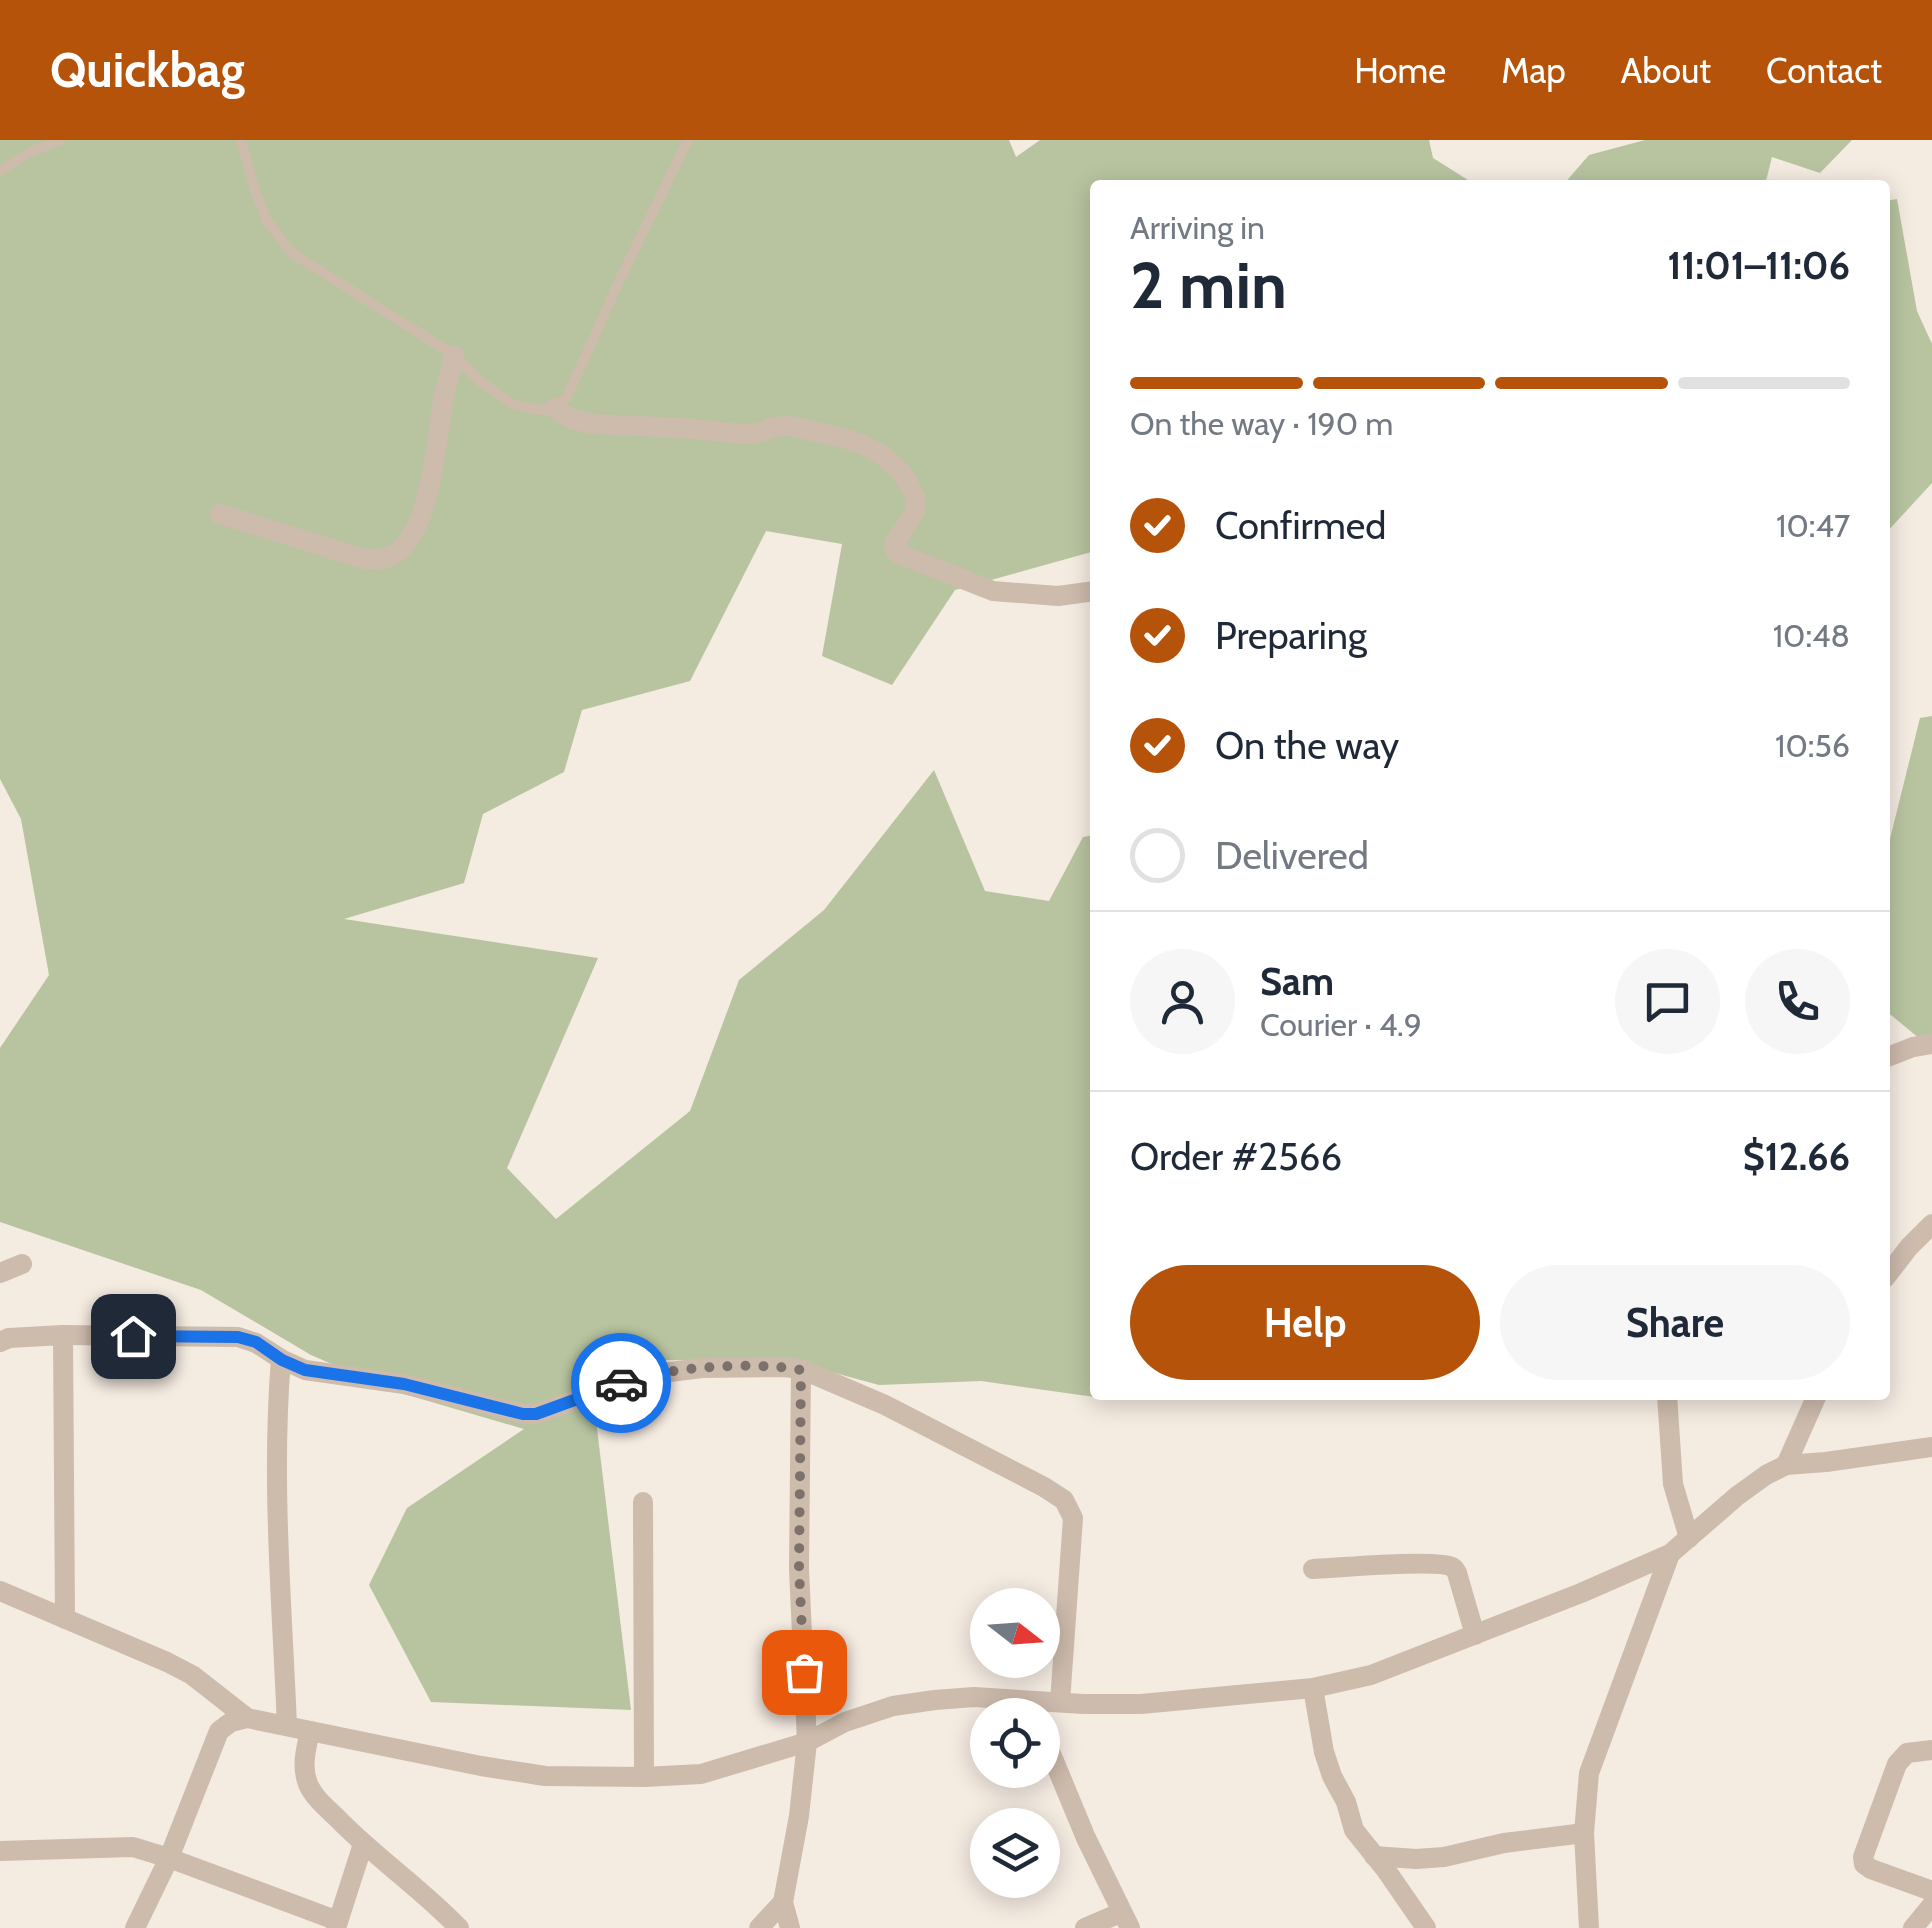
<!DOCTYPE html>
<meta charset="utf-8">
<style>
:root{--surface:#fff;--page:#f6f6f7;--text:#1f2937;--muted:#747a83;--line:#e0e1e3;--accent:#b45309}
body{margin:0;font-family:Cabin,sans-serif;background:var(--page);color:var(--text);height:100vh;display:flex;flex-direction:column;font-size:38px;white-space:nowrap}
*{box-sizing:border-box;margin:0}
p{font-size:32px;color:var(--muted)}
.icon{flex:none;width:55px;height:55px;fill:none;stroke:currentColor;stroke-width:2;stroke-linecap:round;stroke-linejoin:round}
.map{position:relative;flex:1;overflow:hidden}
.side{position:absolute;left:1090px;top:40px;width:800px;height:1220px;display:flex;flex-direction:column;background:var(--surface);border-radius:10px;box-shadow:0 5px 25px #0003}
.side>*{flex:none}
.needle{width:65px;rotate:107deg}
.fabs{position:absolute;left:970px;top:1448px;display:grid;gap:20px}
.fabs a{display:grid;place-items:center;width:90px;height:90px;border-radius:50%;background:var(--surface);box-shadow:0 5px 25px #0003;font-size:50px}
.pin{position:absolute;display:grid;place-items:center;width:85px;height:85px;color:#fff;margin:-42px;border-radius:20px;box-shadow:0 5px 15px #0006}
.courier{position:absolute;display:grid;place-items:center;width:100px;height:100px;margin:-50px;border:8px solid #1a73e8;border-radius:50%;background:#fff;color:#222;box-shadow:0 2px 12px #0007}
.headline em{font-style:normal;font-weight:700}
.headline div{display:flex;flex-direction:column-reverse}
.headline{display:flex;align-items:center;justify-content:space-between;height:170px;padding:0 40px}
h1{font-size:65px;font-weight:700;line-height:75px}
.bar{display:grid;grid-template-columns:repeat(4,1fr);gap:15px 10px;align-content:center;height:120px;padding:0 40px}
.bar i{height:12px;border-radius:8px;background:var(--line)}
.bar .on{background:var(--accent)}
.bar p{grid-column:span 4}
.line{display:flex;align-items:center;gap:25px;padding:0 40px;border-top:2px solid var(--line)}
.line div{flex:1}
.round{display:grid;place-items:center;flex:none;width:105px;height:105px;border-radius:52px;background:var(--page)}
ol{padding:0 40px;list-style:none}
li{display:flex;align-items:center;gap:30px;height:110px}
li p{margin-inline-start:auto}
li .icon{padding:10px;border-radius:50%;background:var(--accent);color:#fff;stroke-width:4}
li:last-child{color:var(--muted)}
li i{width:55px;height:55px;border:5px solid var(--line);border-radius:50%}
.cta{display:flex;gap:20px;margin-top:auto;padding:20px 40px}
.cta a{flex:1;height:115px;border-radius:60px;background:var(--accent);color:#fff;font-size:40px;font-weight:700;line-height:115px;text-align:center}
.cta a+a{background:var(--page);color:var(--text)}
header{display:flex;align-items:center;gap:60px;box-sizing:border-box;height:140px;padding:0 50px;background:var(--accent);color:#fff}
header strong{font-size:48px}
nav{display:flex;gap:55px;margin-inline-start:auto;font-size:35px}
.map>svg:first-child{display:block}
.green{fill:#b8c4a0}
.lines{fill:none;stroke-linecap:round;stroke-linejoin:round}
.service{stroke:#cdbbac;stroke-width:10}
.minor{stroke:#cdbbac;stroke-width:20}
.done{stroke:#7c716b;stroke-width:10;stroke-dasharray:0 18}
.route{stroke:#1a73e8;stroke-width:12}
</style>
<header>
<strong>Quickbag</strong>
<nav><a>Home</a><a>Map</a><a>About</a><a>Contact</a></nav>
</header>
<div class="map">
<svg width="1932" height="1788" viewBox="0 0 1932 1788">
<rect width="100%" height="100%" fill="#f4ebe1"/>
<g class="green">
<polygon points="0,0 1009,0 1016,17 1040,0 1429,0 1433,18 1476,45 1095,45 1095,411 955,450 892,545 822,516 842,404 766,391 690,541 582,570 564,632 483,674 464,743 344,779 598,818 507,1028 556,1079 690,971 739,840 824,770 934,630 985,751 1049,761 1083,697 1095,695 1095,1255 1120,1255 1116,1260 981,1241 879,1245 791,1221 648,1220 591,1239 631,1570 431,1562 369,1445 407,1368 524,1289 394,1251 311,1215 201,1150 0,1082 0,908 49,835 21,679 0,639"/>
<polygon points="1645,0 1852,0 1820,33 1772,17 1765,45 1563,45 1589,15"/>
<polygon points="1897,59 1917,171 1932,204 1932,343 1885,394 1885,61"/>
<polygon points="1932,576 1932,909 1885,870 1885,719 1920,578"/>
</g>
<g class="lines">
<g class="service">
<polyline points="241,0 254,48 267,81 292,113 454,215 481,242 512,264 539,270 554,268 567,257 620,139 688,0"/>
<polyline points="0,31 28,13 61,0"/>
</g>
<g class="minor">
<polyline points="554,268 570,278 592,284 683,288 740,294 754,294 773,287 790,286 847,299 866,306 882,315 902,333 916,357 915,372 894,404 895,410 899,414 993,451 1058,456 1095,451"/>
<path d="M220,374L367,420C381,419 392,419 402,408C432,378 436,302 443,261C446,245 451,230 454,215"/>
<polyline points="1885,918 1913,907 1932,904"/>
<polyline points="0,1133 22,1124"/>
<polyline points="1885,1138 1909,1107 1932,1084"/>
<polyline points="63,1195 238,1197 256,1203 281,1219 305,1230 404,1244 523,1274 536,1274 646,1235 702,1228 784,1227 801,1229 885,1265 1044,1347 1064,1360 1073,1378 1060,1562"/>
<polyline points="0,1202 9,1198 63,1195 65,1479"/>
<path d="M281,1219C271,1341 282,1464 287,1586"/>
<polyline points="1667,1255 1673,1344 1689,1398"/>
<polyline points="1786,1325 1817,1255"/>
<polyline points="643,1362 644,1637"/>
<path d="M1313,1429C1335,1428 1438,1419 1452,1427C1454,1428 1456,1431 1457,1433L1475,1495"/>
<polyline points="0,1451 167,1522 192,1535 247,1578"/>
<polyline points="1313,1548 1324,1612 1332,1636 1346,1662 1354,1690 1386,1730 1426,1788"/>
<path d="M310,1591C306,1609 301,1626 308,1644C314,1658 327,1668 338,1679C376,1718 422,1749 459,1788"/>
<polyline points="1042,1592 1086,1698 1130,1788"/>
<polyline points="1932,1610 1907,1613 1897,1624 1863,1717 1864,1724 1871,1729 1932,1751"/>
<polyline points="0,1711 133,1707 169,1718 219,1591 231,1582 247,1578 481,1626 545,1636 644,1637 701,1634 807,1602 845,1582 893,1566 935,1560 974,1557 1083,1564 1141,1564 1313,1548 1371,1535 1581,1453 1670,1414 1737,1356 1766,1335 1786,1325 1826,1322 1932,1307"/>
<polyline points="1374,1716 1416,1719 1444,1717 1504,1703 1584,1693"/>
<polyline points="135,1788 169,1718 338,1781"/>
<polyline points="336,1788 363,1704"/>
<polyline points="759,1788 783,1762"/>
<polyline points="790,1788 783,1762 799,1676 807,1602 799,1429 801,1229"/>
<polyline points="1085,1788 1120,1773"/>
<polyline points="1589,1788 1584,1693 1589,1633 1670,1414"/>
<polyline points="1913,1788 1932,1765"/>
</g>
</g>
<g class="lines">
<path class="done" d="M621,1243C668,1227 752,1221 801,1230L799,1429L804,1532"/>
<polyline class="route" points="133,1196 238,1197 256,1202 282,1220 305,1230 404,1244 523,1274 536,1274 621,1243"/>
</g>
</svg>
<div class="fabs">
<a><svg class="needle" viewBox="-14 -14 28 28"><path d="M0-13l5 13h-10z" fill="#e53935"/><path d="M0 13l5-13h-10z" fill="#747a83"/></svg></a>
<a><svg class="icon" aria-label="locate" viewBox="0 0 24 24"><circle cx="12" cy="12" r="6"/><path d="M12 2v4M12 18v4M2 12h4M18 12h4"/></svg></a>
<a><svg class="icon" aria-label="layers" viewBox="0 0 24 24"><path d="M12 4l9 5-9 5-9-5zM3 14l9 5 9-5"/></svg></a>
</div>
<div class="pin" style="left:804px;top:1532px;background:#ea580c"><svg class="icon" aria-label="bag" viewBox="0 0 24 24"><path d="M5 8h14l-1 12H6zM9 8a3 3 0 0 1 6 0"/></svg></div>
<div class="pin" style="left:133px;top:1196px;background:#1f2937"><svg class="icon" aria-label="home" viewBox="0 0 24 24"><path d="M3 11l9-7 9 7M6 9v11h12V9"/></svg></div>
<div class="courier" style="left:621px;top:1243px"><svg class="icon" aria-label="car" viewBox="0 0 24 24"><path d="M5 17H2v-5l4-1 3-4h7l3 4 3 1v5h-3M9 17h6M6 11h13"/><circle cx="7" cy="17" r="2"/><circle cx="17" cy="17" r="2"/></svg></div>
<section class="side">
<div class="headline"><div><h1>2 min</h1><p>Arriving in</p></div><em>11:01–11:06</em></div>
<div class="bar"><i class="on"></i><i class="on"></i><i class="on"></i><i></i><p>On the way · 190 m</p></div>
<ol>
<li><svg class="icon" aria-label="check" viewBox="0 0 24 24"><path d="M5 12l5 5 9-10"/></svg>Confirmed<p>10:47</p></li>
<li><svg class="icon" aria-label="check" viewBox="0 0 24 24"><path d="M5 12l5 5 9-10"/></svg>Preparing<p>10:48</p></li>
<li><svg class="icon" aria-label="check" viewBox="0 0 24 24"><path d="M5 12l5 5 9-10"/></svg>On the way<p>10:56</p></li>
<li><i></i>Delivered</li>
</ol>
<div class="line" style="height:180px"><a class="round"><svg class="icon" aria-label="person" viewBox="0 0 24 24"><circle cx="12" cy="8" r="4"/><path d="M4 21q1-7 8-7t8 7"/></svg></a><div><b>Sam</b><p>Courier · 4.9</p></div><a class="round"><svg class="icon" aria-label="chat" viewBox="0 0 24 24"><path d="M4 5h16v11H9l-5 4z"/></svg></a><a class="round"><svg class="icon" aria-label="phone" viewBox="0 0 24 24"><path d="M5 4h4l2 5-3 2q2 4 5 5l2-3 5 2v4C11 20 4 13 5 4z"/></svg></a></div>
<div class="line" style="height:130px"><div>Order #2566</div><b>$12.66</b></div>
<div class="cta"><a>Help</a><a>Share</a></div>
</section>
</div>
